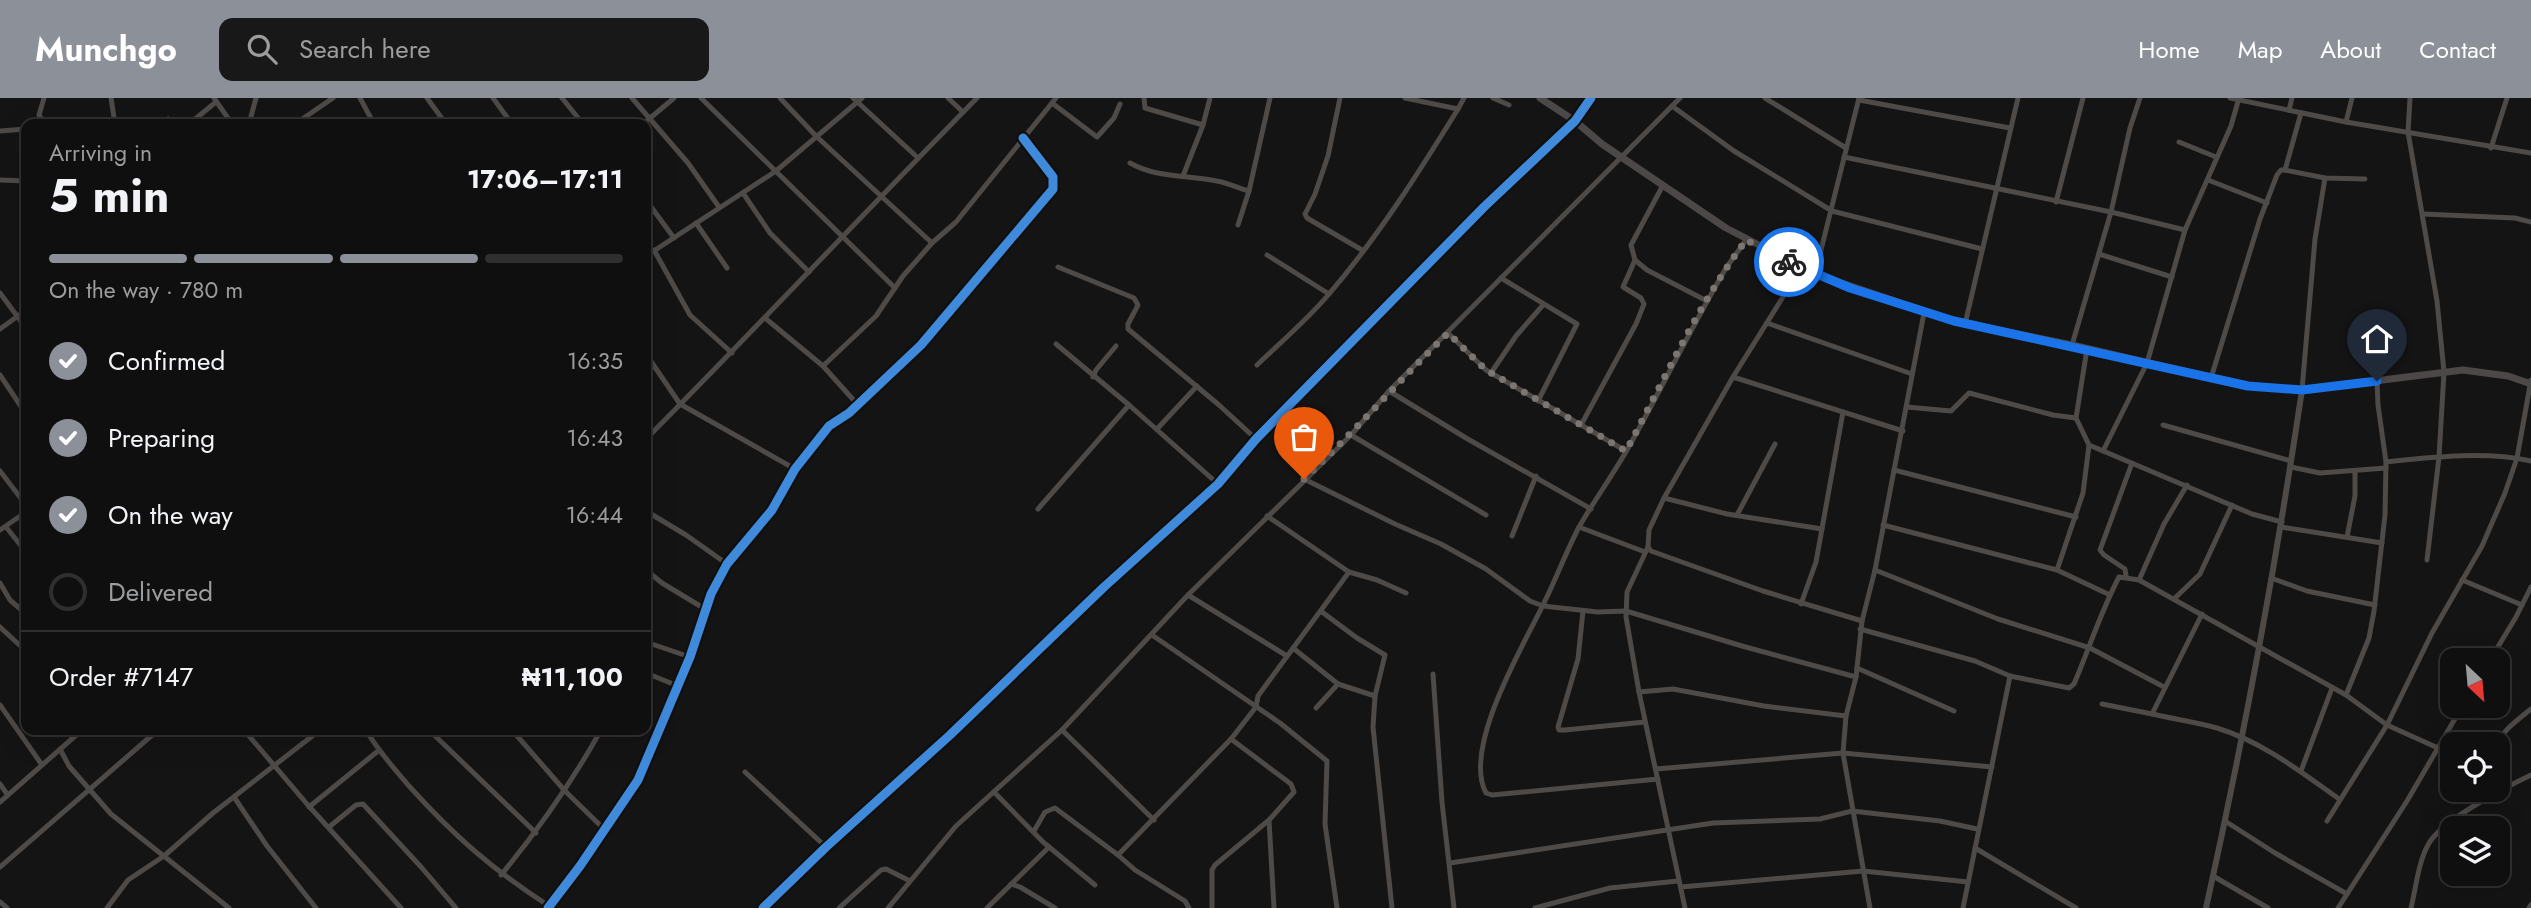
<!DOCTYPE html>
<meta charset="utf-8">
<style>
:root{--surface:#0f0f0f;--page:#181818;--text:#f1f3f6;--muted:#9b9c9e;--line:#2f2f2f;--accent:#8c9099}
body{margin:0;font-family:Jost,sans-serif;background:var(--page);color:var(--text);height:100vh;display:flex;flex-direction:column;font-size:26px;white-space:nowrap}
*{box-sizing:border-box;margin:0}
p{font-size:23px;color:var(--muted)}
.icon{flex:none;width:38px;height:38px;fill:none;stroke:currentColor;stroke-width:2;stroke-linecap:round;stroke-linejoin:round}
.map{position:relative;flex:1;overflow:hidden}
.details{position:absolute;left:21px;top:21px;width:630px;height:616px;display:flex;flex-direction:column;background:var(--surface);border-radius:14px;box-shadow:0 7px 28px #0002,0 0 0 2px var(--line)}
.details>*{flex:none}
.needle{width:46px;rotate:154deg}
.fabs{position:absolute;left:2440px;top:550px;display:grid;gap:14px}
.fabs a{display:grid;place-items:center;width:70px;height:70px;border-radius:14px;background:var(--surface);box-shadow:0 7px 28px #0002,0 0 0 2px var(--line);font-size:35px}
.pin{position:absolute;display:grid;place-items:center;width:60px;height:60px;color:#fff;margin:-72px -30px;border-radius:50% 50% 50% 0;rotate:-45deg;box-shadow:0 0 7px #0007}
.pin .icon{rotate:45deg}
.courier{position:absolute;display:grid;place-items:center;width:70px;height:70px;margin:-35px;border:5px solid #1a73e8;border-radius:50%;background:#fff;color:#222;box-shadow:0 2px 9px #0007}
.summary em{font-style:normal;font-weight:700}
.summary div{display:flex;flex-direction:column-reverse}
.summary{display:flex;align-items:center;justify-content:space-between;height:119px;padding:0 28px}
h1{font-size:46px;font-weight:700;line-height:52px}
.bar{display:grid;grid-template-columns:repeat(4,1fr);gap:10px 7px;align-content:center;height:84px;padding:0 28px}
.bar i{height:9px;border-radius:5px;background:var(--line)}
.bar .on{background:var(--accent)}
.bar p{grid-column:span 4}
.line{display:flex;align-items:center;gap:18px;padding:0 28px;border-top:2px solid var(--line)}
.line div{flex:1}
ol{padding:0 28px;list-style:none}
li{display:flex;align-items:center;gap:21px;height:77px}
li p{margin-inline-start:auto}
li .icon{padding:7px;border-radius:50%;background:var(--accent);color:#fff;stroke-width:4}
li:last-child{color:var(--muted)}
li i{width:38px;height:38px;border:4px solid var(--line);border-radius:50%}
header{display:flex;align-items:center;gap:42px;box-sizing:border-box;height:98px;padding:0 35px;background:var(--accent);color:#fff}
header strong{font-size:33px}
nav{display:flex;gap:38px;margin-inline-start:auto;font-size:24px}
.search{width:490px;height:63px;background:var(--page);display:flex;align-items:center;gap:18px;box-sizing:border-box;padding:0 24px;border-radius:14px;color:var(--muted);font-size:26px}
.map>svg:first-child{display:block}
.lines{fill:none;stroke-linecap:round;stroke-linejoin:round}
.minor{stroke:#4d4a48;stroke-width:5}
.tertiary{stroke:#4d4a48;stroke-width:6}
.secondary{stroke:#4b4847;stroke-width:7}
.cycleway-casing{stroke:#100f0e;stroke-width:13}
.cycleway{stroke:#408adc;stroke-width:9}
.done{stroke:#7c7673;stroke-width:7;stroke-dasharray:0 12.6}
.route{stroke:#1a73e8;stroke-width:9}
</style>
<header>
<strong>Munchgo</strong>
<div class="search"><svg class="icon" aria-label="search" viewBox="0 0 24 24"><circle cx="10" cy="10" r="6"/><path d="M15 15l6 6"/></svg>Search here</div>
<nav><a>Home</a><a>Map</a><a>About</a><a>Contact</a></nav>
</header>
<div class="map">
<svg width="2531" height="810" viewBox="0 0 2531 810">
<rect width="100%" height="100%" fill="#141414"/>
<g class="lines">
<g class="minor">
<polyline points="44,0 39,17 45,26"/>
<polyline points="111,0 115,26"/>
<polyline points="214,0 232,26"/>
<polyline points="360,0 374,26"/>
<polyline points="427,0 446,26"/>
<polyline points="493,0 512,26"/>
<polyline points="562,0 583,26"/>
<polyline points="632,0 688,65 719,109"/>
<polyline points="701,0 895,190"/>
<polyline points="780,0 817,39 932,145"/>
<polyline points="853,0 917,59"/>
<polyline points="948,0 963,14"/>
<polyline points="1144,0 1145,10 1203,27"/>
<polyline points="1340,0 1328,58 1315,96 1305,116 1307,120 1362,152"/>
<polyline points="1405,0 1458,11 1464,0"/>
<polyline points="1493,0 1509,7"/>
<polyline points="1765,0 1846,50"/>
<polyline points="2230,0 2346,24 2531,55"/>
<polyline points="2410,0 2408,34 2437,203 2444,274 2439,359 2427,462"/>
<polyline points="1859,2 2010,30"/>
<polyline points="1052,5 1097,39 1114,20 1120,6"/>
<polyline points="1672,8 1734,53 1832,113 1982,151"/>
<polyline points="2289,12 2292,0"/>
<polyline points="168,21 172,26"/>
<polyline points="2346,24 2352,0"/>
<polyline points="189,26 216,4"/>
<polyline points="249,26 256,0"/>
<polyline points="295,26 333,0"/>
<polyline points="643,26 674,0"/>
<polyline points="0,33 26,31"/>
<polyline points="2179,44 2216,59"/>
<polyline points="2491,50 2507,0"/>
<polyline points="1844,59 2111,114 2185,132"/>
<path d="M1130,65C1156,80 1188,77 1217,83C1228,85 1238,90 1249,93"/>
<polyline points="2285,72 2301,15"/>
<polyline points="1183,78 1203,27 1210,0"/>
<polyline points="0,82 26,83"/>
<polyline points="2208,82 2267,105"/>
<polyline points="1662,89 1631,147 1635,162 1647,172 1707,203"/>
<polyline points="743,95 770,135 809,174"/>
<polyline points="646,102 674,140"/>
<polyline points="2056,104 2083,0"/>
<polyline points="2423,116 2515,120 2531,124"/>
<polyline points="696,125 727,170"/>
<polyline points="1238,127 1249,93 1270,0"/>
<polyline points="654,152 690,217 732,255"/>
<polyline points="2099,156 2172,179"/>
<polyline points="1267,157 1329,196"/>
<polyline points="646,158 776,73 862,0"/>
<polyline points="1058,169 1134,200 1138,207 1128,226 1128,231 1219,307 1256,341"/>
<polyline points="1815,176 1859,0"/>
<polyline points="1501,180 1577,226 1538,303"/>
<polyline points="0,195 26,230"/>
<polyline points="765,220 823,268 858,307"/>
<polyline points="1767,225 1912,276"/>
<polyline points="1965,226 2018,0"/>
<polyline points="0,231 26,212"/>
<polyline points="1448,235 1486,272 1626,353"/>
<polyline points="1056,246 1129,307 1218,386"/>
<polyline points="2072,247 2111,114 2130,30 2140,0"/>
<polyline points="646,256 680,306 795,371"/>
<path d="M1257,267C1281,244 1308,221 1329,196C1378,139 1419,74 1458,11"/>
<polyline points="823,268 876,218 903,178 932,145 956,124 1056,0"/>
<polyline points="1491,275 1516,238 1543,207"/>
<polyline points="0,277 26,316"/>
<polyline points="1093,279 1096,272 1116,248"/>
<polyline points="1733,279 1903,333"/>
<polyline points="2211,280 2260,121 2277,77 2281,72 2285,72 2325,80 2365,81"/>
<polyline points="2302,292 2315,141 2325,80"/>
<polyline points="1389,293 1466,340 1591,411"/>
<polyline points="1907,309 1951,313 1969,295 2053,317 2076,320"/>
<polyline points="1581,327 1636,226 1644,206 1641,200 1623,189 1635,162"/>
<polyline points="2163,327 2291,363"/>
<polyline points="1157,331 1197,288"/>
<polyline points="1351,337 1486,417"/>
<path d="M646,341C757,229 866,113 977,0"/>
<polyline points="2089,347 2252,416 2282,424"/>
<polyline points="2103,353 2147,265 2185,132 2231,28 2239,0"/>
<path d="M2386,364C2433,359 2485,353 2531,363"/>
<polyline points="2291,369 2320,375 2386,370"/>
<polyline points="1894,372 2076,419"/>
<polyline points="0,373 26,407"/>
<polyline points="1304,381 1395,426 1441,446 1486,471 1530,503 1543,508 1598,514 1626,513 1742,548 1856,579"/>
<polyline points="1664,400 1727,416 1822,431"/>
<polyline points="1038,411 1129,307"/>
<polyline points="646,413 686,437 727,466"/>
<polyline points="1737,417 1775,346"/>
<polyline points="1267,418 1349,474 1377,482 1406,495"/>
<polyline points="1883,427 2057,472 2110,497"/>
<polyline points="6,429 26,454"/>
<polyline points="1579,429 1645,454"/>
<polyline points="2281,429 2382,445"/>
<polyline points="0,432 26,414"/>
<polyline points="1512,438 1536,378"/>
<polyline points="2347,439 2355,398 2355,373"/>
<polyline points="1648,449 1651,453 1763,493 1862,523"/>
<polyline points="646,472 662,485 705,511"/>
<polyline points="1875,472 1998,521 2090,550 2164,589"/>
<polyline points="2057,472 2083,395 2089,347 2076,320 2087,251"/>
<polyline points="2126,478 2125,471 2104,457 2100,452 2132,365"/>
<polyline points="2271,480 2307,493 2375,507"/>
<polyline points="2139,482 2164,426 2187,387"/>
<polyline points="2462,482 2522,507"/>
<polyline points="0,485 10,502 26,516"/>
<polyline points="1188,497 1287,558"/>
<polyline points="2174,501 2200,476 2232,407"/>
<polyline points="1801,506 1816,464 1843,314"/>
<polyline points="1583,513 1578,561 1558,629 1559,632 1565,632 1645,624"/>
<polyline points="1322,514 1357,540 1385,557 1375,598 1373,629 1392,810"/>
<polyline points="0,529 26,553"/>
<path d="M1860,531L1975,563L2010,578L2069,590L2074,586C2089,551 2101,513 2119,479L2139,482L2346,597L2387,627L2438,650"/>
<polyline points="1152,537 1280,625 1327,663 1325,726 1337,810"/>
<polyline points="646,544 690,559"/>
<polyline points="1293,550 1338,586 1375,598"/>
<polyline points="2490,562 2516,519 2531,489"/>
<polyline points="1857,570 1954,613"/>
<polyline points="646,575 678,588"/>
<polyline points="1433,576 1442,704 1454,810"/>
<polyline points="1639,594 1673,591 1764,608 1846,618"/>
<polyline points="2346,597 2369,540 2374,513 2385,417 2386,364 2378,307 2377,283"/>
<polyline points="2102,606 2152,616 2202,516"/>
<polyline points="0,607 42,667"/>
<polyline points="1316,610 1338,586"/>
<path d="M2152,616C2174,621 2196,624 2217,630C2263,644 2301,674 2339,701"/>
<polyline points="244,632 307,706 401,810"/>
<path d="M366,632C378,653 393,669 409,688C454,738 493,772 549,808"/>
<polyline points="429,632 536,735"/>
<polyline points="512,632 565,693 604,731"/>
<polyline points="1062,632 1154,722"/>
<polyline points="60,651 69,668 111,716 229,810"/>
<polyline points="1656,671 1843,655 1992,669"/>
<polyline points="2301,673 2332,590"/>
<polyline points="745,674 826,749"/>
<path d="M1658,681L1492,697L1486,695C1462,650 1523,548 1543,507C1556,481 1566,454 1579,429C1594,403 1612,378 1627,352C1661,292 1691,230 1726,170L1746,142"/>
<polyline points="0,686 7,696"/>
<path d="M2509,688C2494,641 2492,642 2531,611"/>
<polyline points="994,694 1043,744 1095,787"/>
<polyline points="234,699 267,748 316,810"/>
<polyline points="0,704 82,632"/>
<polyline points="309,709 378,653"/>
<polyline points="1269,722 1274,810"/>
<polyline points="2225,723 2275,755 2347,796"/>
<polyline points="2327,723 2387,627 2432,535 2482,448 2505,395 2517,360 2531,282"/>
<polyline points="329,729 356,707 363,706 422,770 456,810"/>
<polyline points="1034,733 1045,714 1055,710 1118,757"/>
<polyline points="1975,750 2076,810"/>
<polyline points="1450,765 1713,725 1820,721 1852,713 1940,723 1977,731"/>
<polyline points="0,769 158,632"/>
<path d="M501,777C539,731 572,684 601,632"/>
<polyline points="2213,778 2268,810"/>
<polyline points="1011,786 1020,789 1055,810"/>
<polyline points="1681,789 1863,773 1968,784"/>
<polyline points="0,804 7,810"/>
<polyline points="107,810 128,782 164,758 213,715 320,632"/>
<polyline points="548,810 580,768 638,682 690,559 711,496 727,466 772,412 795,371 829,328 849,315 921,247 1053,91 1053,79 1023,40"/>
<polyline points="763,810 826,749 950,637 1104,489 1218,386 1256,341 1484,109 1575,23 1591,0"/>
<polyline points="839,810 881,772 886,771 910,783"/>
<polyline points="888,810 956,728 1062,632 1188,497 1351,337 1389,293 1680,0"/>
<polyline points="987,810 1049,749"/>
<polyline points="1189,810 1185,803 1135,772 1118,757 1231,641 1256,609 1258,598 1277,572 1349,474"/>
<polyline points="1212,810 1212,772 1215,767 1269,722 1294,694 1291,686 1231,641"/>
<polyline points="1535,810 1610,790 1678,783"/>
<polyline points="1685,810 1639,594 1626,519 1627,494 1648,449 1649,432 1664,400 1733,279 1801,170"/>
<polyline points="1870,810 1843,655 1846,618 1856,579 1862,523 1875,472 1924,215"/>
<polyline points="1963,810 2010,578"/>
<polyline points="2338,810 2407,703 2463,607"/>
<path d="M2411,810C2416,790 2418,765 2428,747C2440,723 2506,689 2531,677"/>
<polyline points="2529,810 2531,807"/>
</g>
<path class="tertiary" d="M2206,810C2244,639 2276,466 2302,292"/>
<polyline class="secondary" points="1540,0 1575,23 1602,46 1726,130 1815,176 1954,223 2072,247 2248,288 2302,292 2463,272 2508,278 2531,286"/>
<g class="cycleway-casing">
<g id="cycleway">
<polyline points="548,810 580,768 638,682 690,559 711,496 727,466 772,412 795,371 829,328 849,315 921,247 1053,91 1053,79 1023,40"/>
<polyline points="763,810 826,749 950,637 1104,489 1218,386 1256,341 1484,109 1575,23 1591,0"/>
</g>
</g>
<use href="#cycleway" class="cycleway"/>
</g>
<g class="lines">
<path class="done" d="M1304,381C1354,334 1399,283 1448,235L1486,272L1626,353C1664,282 1698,207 1746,142L1789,164"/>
<polyline class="route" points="1789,164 1850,190 1954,223 2248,288 2302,292 2377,283"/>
</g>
</svg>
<div class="fabs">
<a><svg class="needle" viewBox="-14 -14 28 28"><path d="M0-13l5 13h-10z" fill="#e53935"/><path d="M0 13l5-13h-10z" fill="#9b9c9e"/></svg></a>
<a><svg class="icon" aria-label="locate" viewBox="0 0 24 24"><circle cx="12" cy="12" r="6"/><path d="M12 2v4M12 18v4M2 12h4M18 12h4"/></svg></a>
<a><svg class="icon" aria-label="layers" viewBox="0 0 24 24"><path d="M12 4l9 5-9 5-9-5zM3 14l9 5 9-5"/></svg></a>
</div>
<div class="pin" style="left:1304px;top:381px;background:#ea580c"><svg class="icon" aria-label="bag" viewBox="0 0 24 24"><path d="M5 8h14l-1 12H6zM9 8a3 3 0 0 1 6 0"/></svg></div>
<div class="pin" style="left:2377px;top:283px;background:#1f2937"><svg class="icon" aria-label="home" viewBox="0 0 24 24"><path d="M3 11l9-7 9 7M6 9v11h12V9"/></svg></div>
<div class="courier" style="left:1789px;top:164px"><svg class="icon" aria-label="bike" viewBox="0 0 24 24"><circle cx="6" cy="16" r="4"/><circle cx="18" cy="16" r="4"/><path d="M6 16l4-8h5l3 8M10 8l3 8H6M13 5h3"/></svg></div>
<section class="details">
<div class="summary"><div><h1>5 min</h1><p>Arriving in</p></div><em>17:06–17:11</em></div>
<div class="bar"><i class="on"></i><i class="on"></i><i class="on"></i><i></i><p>On the way · 780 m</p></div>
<ol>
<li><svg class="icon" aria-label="check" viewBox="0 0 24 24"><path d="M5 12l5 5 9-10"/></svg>Confirmed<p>16:35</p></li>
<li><svg class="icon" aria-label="check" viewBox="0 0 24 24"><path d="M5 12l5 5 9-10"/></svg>Preparing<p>16:43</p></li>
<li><svg class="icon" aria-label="check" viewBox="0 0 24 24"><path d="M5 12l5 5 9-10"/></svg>On the way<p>16:44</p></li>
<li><i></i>Delivered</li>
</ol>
<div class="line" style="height:91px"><div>Order #7147</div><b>₦11,100</b></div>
</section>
</div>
